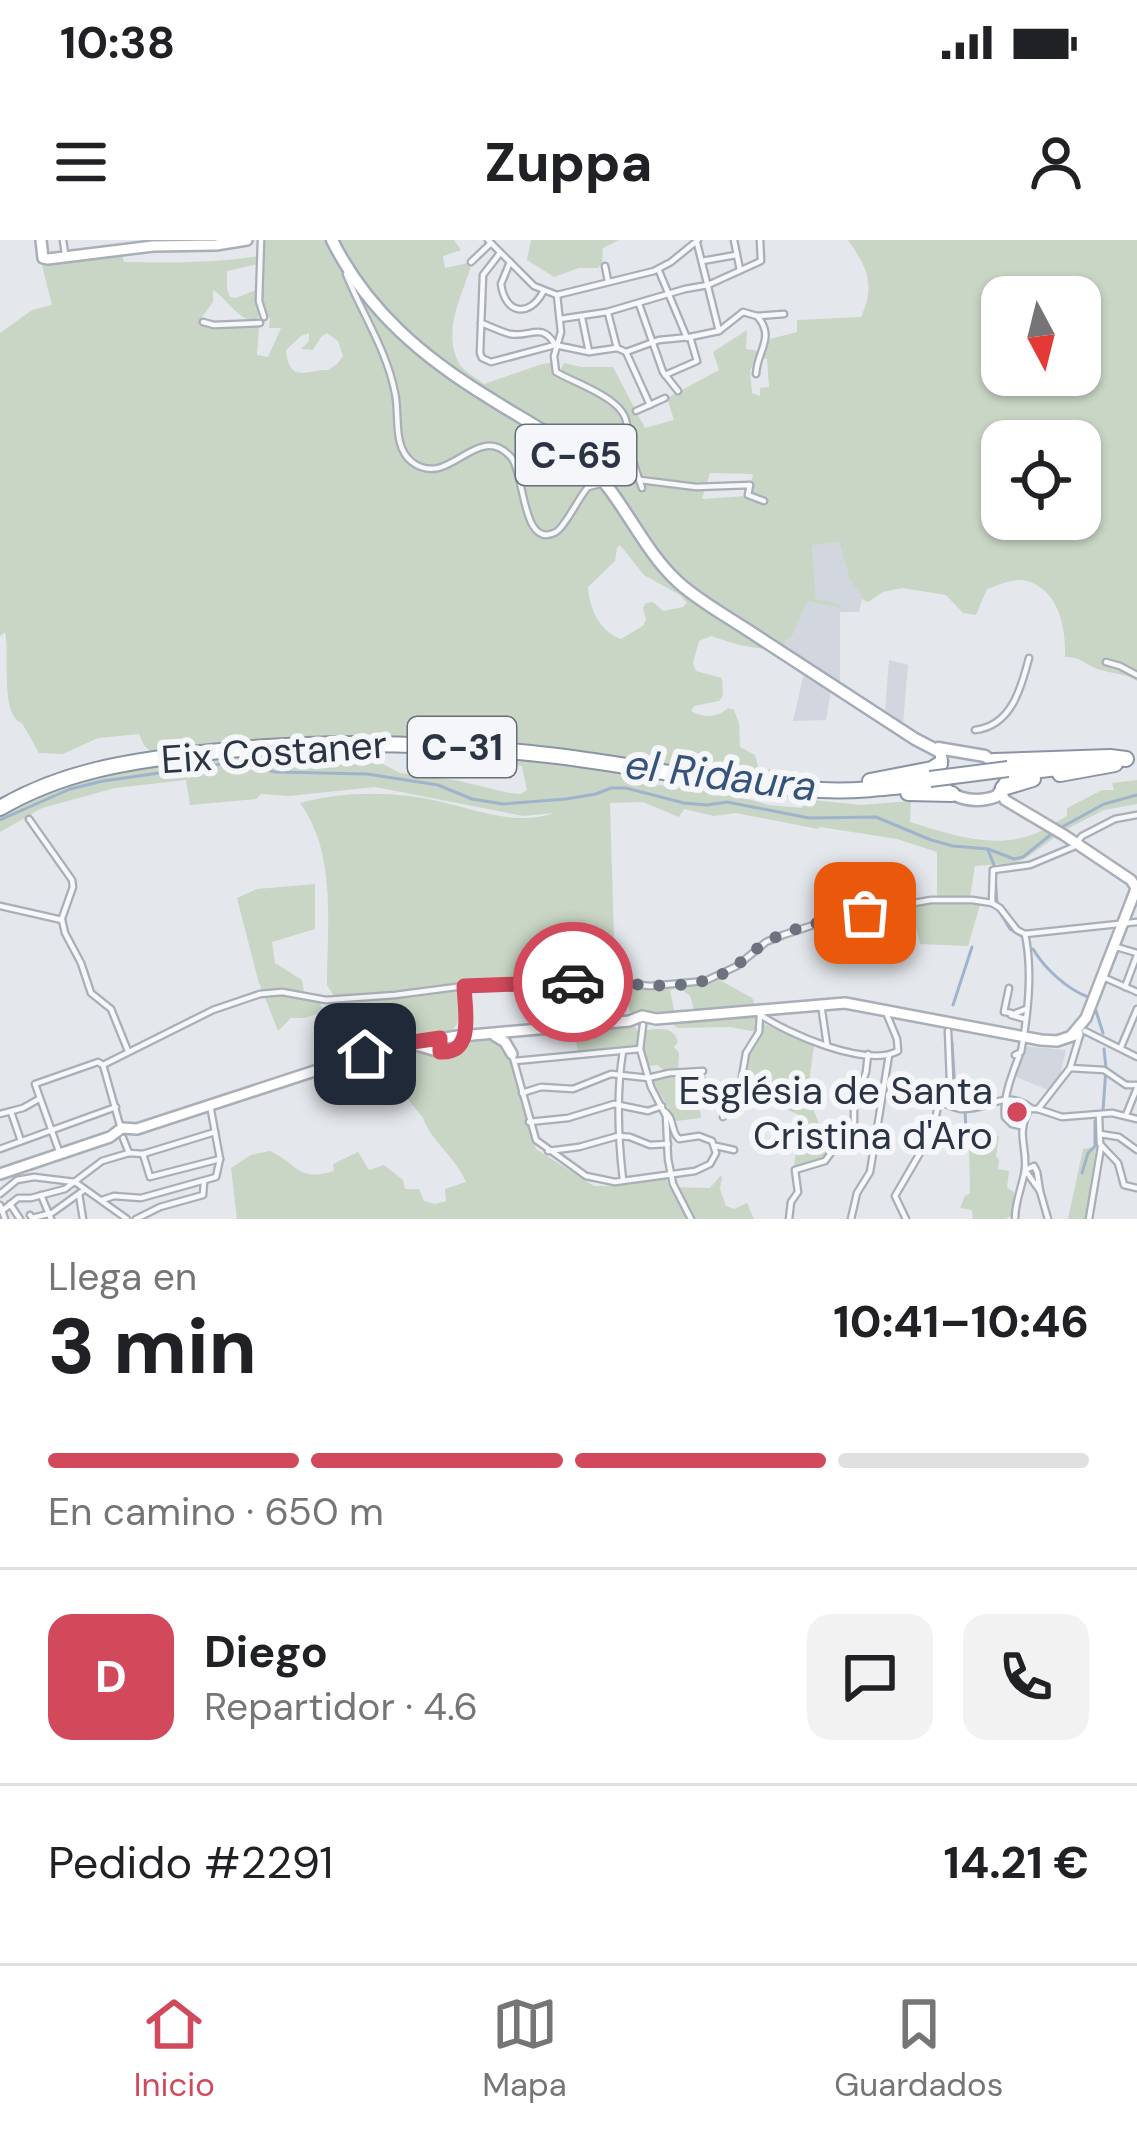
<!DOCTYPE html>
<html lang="es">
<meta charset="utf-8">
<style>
:root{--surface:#fff;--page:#f2f2f2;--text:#202124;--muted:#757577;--line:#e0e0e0;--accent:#d1495b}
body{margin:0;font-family:"DM Sans",sans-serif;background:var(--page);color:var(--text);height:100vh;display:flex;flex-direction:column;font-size:45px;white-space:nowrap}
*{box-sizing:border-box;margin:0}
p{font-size:39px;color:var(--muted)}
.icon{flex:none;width:66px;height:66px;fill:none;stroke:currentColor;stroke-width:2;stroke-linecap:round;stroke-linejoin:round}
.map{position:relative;height:979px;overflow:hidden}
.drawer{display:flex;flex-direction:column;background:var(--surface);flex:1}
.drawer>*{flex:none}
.needle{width:78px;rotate:173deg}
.buttons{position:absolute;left:981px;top:36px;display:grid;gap:24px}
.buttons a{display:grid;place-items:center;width:120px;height:120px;border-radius:24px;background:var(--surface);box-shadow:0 3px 9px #0004;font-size:60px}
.pin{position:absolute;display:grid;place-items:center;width:102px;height:102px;color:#fff;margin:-51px;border-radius:24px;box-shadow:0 6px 18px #0006}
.courier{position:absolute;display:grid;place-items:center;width:120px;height:120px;margin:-60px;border:9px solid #d1495b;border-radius:50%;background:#fff;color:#222;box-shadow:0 3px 15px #0007}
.overview em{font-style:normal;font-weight:800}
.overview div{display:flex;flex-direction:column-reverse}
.overview{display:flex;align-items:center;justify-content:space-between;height:204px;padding:0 48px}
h1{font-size:78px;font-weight:800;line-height:90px}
.bar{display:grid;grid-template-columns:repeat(4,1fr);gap:18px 12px;align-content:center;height:144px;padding:0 48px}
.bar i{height:15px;border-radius:9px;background:var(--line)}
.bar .selected{background:var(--accent)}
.bar p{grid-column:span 4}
.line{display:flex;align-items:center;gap:30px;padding:0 48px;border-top:3px solid var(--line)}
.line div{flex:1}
.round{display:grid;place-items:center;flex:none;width:126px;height:126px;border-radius:24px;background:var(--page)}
.status{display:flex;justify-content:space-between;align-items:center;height:84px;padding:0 60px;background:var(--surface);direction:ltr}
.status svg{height:33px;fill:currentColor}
header{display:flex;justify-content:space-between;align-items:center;height:156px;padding:0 48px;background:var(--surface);font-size:54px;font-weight:800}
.tab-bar{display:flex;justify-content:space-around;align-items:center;height:168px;border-top:3px solid var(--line);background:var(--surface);font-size:33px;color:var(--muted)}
.tab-bar a{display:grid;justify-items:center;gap:6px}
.tab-bar .selected{color:var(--accent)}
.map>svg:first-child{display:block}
.built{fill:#d2d6de}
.green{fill:#c9d6c5;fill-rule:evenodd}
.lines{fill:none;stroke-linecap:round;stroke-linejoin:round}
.stream{stroke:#9fb4cc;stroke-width:3}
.street-casing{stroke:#a9aeb7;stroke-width:9}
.secondary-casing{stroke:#a9aeb7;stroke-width:14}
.primary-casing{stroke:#a3abb8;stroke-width:15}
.highway-casing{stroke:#8b94a3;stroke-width:18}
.street{stroke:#f7f8fa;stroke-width:4.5}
.secondary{stroke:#fff;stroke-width:9}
.primary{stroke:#fff;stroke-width:10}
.highway{stroke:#fff;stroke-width:14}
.secondary-bridge-casing{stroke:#a9aeb7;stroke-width:14;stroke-linecap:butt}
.highway-bridge-casing{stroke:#8b94a3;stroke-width:18;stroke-linecap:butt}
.secondary-bridge{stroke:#fff;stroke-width:9}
.highway-bridge{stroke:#fff;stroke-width:14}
.done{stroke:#6c737f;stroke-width:12;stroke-dasharray:0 21.6}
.route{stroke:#d1495b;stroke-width:15}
.poi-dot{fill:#d1495b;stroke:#f4f6f9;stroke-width:4.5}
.labels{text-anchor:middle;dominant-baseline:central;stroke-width:12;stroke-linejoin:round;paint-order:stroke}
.shield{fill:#f4f6f9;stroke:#676e7b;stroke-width:3}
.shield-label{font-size:36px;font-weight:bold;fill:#2b3445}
.street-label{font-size:39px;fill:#2b3445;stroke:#f4f6f9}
.poi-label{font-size:39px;fill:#2b3445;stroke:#f4f6f9;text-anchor:end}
.water-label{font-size:42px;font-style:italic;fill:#34527a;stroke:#f4f6f9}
</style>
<div class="status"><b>10:38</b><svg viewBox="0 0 49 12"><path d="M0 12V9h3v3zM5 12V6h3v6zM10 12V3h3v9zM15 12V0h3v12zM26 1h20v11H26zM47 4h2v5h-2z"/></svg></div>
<header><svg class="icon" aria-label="menu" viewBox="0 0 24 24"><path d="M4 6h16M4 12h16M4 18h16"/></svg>Zuppa<svg class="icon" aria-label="person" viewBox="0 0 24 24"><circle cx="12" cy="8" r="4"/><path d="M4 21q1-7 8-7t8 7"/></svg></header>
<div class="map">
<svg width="1137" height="979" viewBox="0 0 1137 979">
<rect width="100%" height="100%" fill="#e4e7ec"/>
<g class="built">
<polygon points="839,302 850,341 862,353 862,359 859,372 840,372 840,442 782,408 807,361 841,367 841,364 816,360 812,304"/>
<polygon points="889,420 908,425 903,483 885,471"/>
<polygon points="804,433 831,451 826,480 793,481"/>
<polygon points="1023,806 1066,810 1059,840 1050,851 1014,836"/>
</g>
<g class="green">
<path d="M265,0H454L461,10L443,16L445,28L468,23L471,26C462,56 441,93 460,125C465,132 477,138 484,144L542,124L550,123L560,131L564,123L581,127H613L645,188L674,180L667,158L719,130L713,112L747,90L746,109L759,111L750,131L752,153L760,156V148L769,147L767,119L761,118L770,99L797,92V80L861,77C876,45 867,27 848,0H1137V441C1123,432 1110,434 1095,428C1082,422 1080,417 1065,417C1066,388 1059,350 1027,341C1014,337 999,345 987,349L976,375L963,373L946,355L902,348L883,352L868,362L862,359L861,353L850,341L839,302L812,305L816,359L841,364L840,374V368L807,361L791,398L786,400L782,408C757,411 734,404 711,396L699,401L693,423L696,431L722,438L723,456L719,461L694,466L691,471C702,478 718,478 728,468L734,470L739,483L740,507L755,515L759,530L777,529L776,540C684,530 594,512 501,503C384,492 268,497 151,512L144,505L139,494L98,498L63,514L39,513L22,483C0,476 10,416 5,392L0,396V93L32,70L52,65L41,22L122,15L124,22C170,23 214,23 259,16L258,24L227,31V48L230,57L236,58L256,50L260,73L256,81C237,80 229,60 213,50V62L199,81L200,85L206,87H259L257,115L268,117L281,88H269L270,78L265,73L262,50ZM1002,57H1080V135H1002ZM309,93V101L301,109L313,110L321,97L327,93L338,101L343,116L337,124L328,130C308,129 289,145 286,110L301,96ZM1002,201H1080V279H1002ZM710,233L752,234L753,235L746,256L702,259ZM620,305L644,335L680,355L687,363L683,367L663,371L653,362L646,363L643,368L646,379L644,385L621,399C600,392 589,368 588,347L615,321L617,308Z"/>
<polygon points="531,0 619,0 603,8 602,23 598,28 579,28 554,37 527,20"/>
<path d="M353,508V517L379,522L400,533L455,540L509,553L521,554L527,550L522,526L434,512L559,521L639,535L658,545L730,554L769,565L802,568L804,559L861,565L911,561L910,582C956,596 1002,613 1047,588L1058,595L1026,618L1015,623L975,626L970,657H941L937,655V612L897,599L820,587L818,589L736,573L714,576L684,569L679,577L643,562L610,563L614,698L610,739C517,735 426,751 334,756L327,745C327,685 337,614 300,563C346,551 395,551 442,562C481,571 516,586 554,573L524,576L375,547L289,556L261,554L256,559L190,565L186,540L115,548L42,568L0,592V573L51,546L156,521Z"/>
<polygon points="1137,540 1137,564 1104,570 1063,591 1053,584 1067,576 1067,568 1102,550 1114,550 1112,543"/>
<polygon points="315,644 315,689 272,702 275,723 302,740 305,758 318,761 325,771 305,778 291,778 278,791 258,740 237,658 257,649"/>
<polygon points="932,662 980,665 968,706 920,704 911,665"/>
<polygon points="718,739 752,758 754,762 753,767 695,773 690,756 680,748 670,750 675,775 653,776 645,772 630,772 621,746 662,747"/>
<polygon points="460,749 460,779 452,791 409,794 370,805 332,762"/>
<path d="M767,771L764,784L814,806L810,834L811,863L819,884L817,889L831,909C821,922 809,923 794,926L796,911L809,907L817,896L812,890L795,884L799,875L745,851L750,814L761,797L757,792L730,787L677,788L674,785L675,780Z"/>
<path d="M632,783L638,791C653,790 673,783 678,802L674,807L679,813L678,829L665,831L657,825L648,826L644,806L578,813L574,789Z"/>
<path d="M494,797L500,800L501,806H506L532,898L536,909L594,946H608L666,937L669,947L710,948L720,936L722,937L720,949L726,966L734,969L747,963L754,979H237L231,928L251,915L270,911C300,925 297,942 334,931L333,924L358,912L369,930L384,925L403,940L405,949H419L424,961L435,964L446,961L445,949L466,942C456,918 432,902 423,878L373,815L422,802Z"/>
<polygon points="698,833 706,836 708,844 687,847 688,860 700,868 701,878 676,881 652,840"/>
<polygon points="999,896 996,916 999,920 998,929 1009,931 1007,948 1014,952 1012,975 1006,979 973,979 972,970 960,968 965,956 970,953 969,899"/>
<polygon points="1096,907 1085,979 1068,979 1083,909"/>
</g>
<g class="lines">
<g class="stream">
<polyline points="0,580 70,549 103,541 236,522 275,532 367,534 438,545 472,559 503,564 566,559 596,554 611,548 626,548 684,563 707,565 727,562 809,578 876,577 931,600 953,606 988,609 1014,619 1023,617 1054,592"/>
<polyline points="1062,587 1104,564 1137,555"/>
<polyline points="988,610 994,625"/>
<polyline points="995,636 997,663"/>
<polyline points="998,669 1010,689 1023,697 1024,705"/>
<path d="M1033,709C1045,729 1067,749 1088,757"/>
<polyline points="953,765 972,707"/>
<polyline points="1096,771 1103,793"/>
<polyline points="952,802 955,851 964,866"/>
<polyline points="965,871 966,889"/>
<polyline points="1103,871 1106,828 1104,809"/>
<polyline points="1082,933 1088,913 1095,906 1095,881"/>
</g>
<g class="street-casing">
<g id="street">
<polyline points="63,0 65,14"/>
<polyline points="261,0 259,61 264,77"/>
<polyline points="488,0 534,46 557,55 654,31 671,22 698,0"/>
<polyline points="734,0 740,30"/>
<polyline points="697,3 719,91"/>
<polyline points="500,13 483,35 480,113 482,118 491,122 555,105 589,112 617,108 626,112 659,100 690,97 719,91 743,72 757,76 784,74"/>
<polyline points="702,21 736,15"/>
<polyline points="471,22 491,3"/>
<path d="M510,22L501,44C505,74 529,78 543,52"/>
<polyline points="605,26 608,41"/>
<polyline points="659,31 687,98"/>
<path d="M346,34C362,73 387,111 395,153C400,175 392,206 412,222C449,250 476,181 510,216C525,230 521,311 556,292C565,287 579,257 588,247L604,243"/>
<path d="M557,55L561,92L554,116L556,132C576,144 634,161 626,191C622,205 611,221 604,235"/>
<polyline points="639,64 663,132 678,151"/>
<polyline points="608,73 617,108"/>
<polyline points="582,78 589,112"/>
<polyline points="560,79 607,72 685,49 708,45 761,21 760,0"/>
<polyline points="203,82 214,85 260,83"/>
<path d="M481,83C490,86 501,92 510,94C530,98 542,81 555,105"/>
<polyline points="626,112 650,165"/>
<path d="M756,134C757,111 776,97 757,76"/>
<polyline points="665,135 697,121 690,97"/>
<polyline points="636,171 665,158"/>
<polyline points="624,195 642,248"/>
<polyline points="640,240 696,247 750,245 748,255 764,261"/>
<polyline points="1106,422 1120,426 1137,435"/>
<path d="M975,490C1011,486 1021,449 1029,418"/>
<polyline points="29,579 72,640 73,647 62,678"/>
<polyline points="992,663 993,630 1030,625 1073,607 1082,596 1115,579 1137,575"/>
<polyline points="0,666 62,680"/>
<polyline points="62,680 65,693 81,723 91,753 111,769 128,811"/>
<polyline points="1025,694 1137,682"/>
<polyline points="1113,706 1137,713"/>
<polyline points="1103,737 1137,752"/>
<polyline points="1125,747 1137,715"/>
<polyline points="1009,748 1004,772 1011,773"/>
<polyline points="821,764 827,805"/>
<path d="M759,774C788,794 866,828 898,811L897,799L885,770"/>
<polyline points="1025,779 1011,775 1026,769"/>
<polyline points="643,785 640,809 651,847 666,876 668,919 673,944 691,979"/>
<polyline points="1085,791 1137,817"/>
<polyline points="1121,807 1137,769"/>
<polyline points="440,812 452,813 463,803 464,747"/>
<path d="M512,814L536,900L586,936L615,942L695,931L710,924L716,913L712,901L699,896L679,899C670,891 675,878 664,871"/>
<path d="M1019,816C1012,835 1003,856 1005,877L1012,884L1021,886"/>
<polyline points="515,821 640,809"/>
<polyline points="103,825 121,889"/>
<polyline points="1070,828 1104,830 1126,845 1137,845"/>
<polyline points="522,853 541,847 573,849 611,834 648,838 669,833 703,831"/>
<path d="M940,862C943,863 956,868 960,869C988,871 1004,848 1031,868"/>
<polyline points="1038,869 1062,877 1112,873 1137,879"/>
<polyline points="11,872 21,901"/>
<polyline points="0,874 23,868 39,859"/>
<polyline points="1099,875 1100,904 1118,923 1124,945 1137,948"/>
<polyline points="1126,875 1137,848"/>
<polyline points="723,877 740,849 746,813 759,792 760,775"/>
<polyline points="529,882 568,878 614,864 648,871 662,866"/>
<polyline points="1100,894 1119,897 1137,910"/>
<polyline points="123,898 129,913"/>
<polyline points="716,906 734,910"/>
<polyline points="0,909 116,867"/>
<polyline points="548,911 579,907 618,896 630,897 650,905 668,904"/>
<path d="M60,914L35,844L98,822L103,825L213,770L260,754L282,752L326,760L395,755L464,746L603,741L650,746L705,741L737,726L766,702L783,695L844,675L931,660H972L992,663L1000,668L1017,690L1025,694C1033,731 1028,775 1021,812L1015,815"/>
<polyline points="143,914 150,937 220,919"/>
<polygon points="1034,926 1037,932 1040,951 1025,930"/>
<path d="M623,940C618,897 616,854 623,811"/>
<polyline points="1040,951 1048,979"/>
<polyline points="0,954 17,940 34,937 75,942 127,979"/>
<polyline points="79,954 83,979"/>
<polyline points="41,955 51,979"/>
<polyline points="102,960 114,956 141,958 216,937 220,919 210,865"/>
<polyline points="10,964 20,979"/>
<polyline points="0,965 5,979"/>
<polyline points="2,971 18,958 31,958 65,949 102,921 129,913 143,914 215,892"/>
<polyline points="30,975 32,978 52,973 84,950"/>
<polyline points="136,979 160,967 203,955 204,942"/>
<polyline points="789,979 791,962 798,952 795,930 825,921 854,882 854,865 866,832 868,814"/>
<polyline points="851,979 857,953 870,932 889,815"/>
<polyline points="906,979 895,956 934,889 937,870 950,841 948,791"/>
<path d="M1015,979C1015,960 1023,945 1025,929C1027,903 1016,897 1029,869H1038L1070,828L1080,795"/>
<polyline points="1089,979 1101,907"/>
</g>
</g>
<g class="secondary-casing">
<g id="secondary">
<polyline points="41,0 43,18 48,19 153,6 216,5 247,0"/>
<polyline points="1001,552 1005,560 1064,595 1131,640 1137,649"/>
<polyline points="472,795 629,781 642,776 656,779 845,763 1041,800 1057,801 1078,794"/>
<polyline points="495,796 505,802 512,814"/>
<polyline points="1071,796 1086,778 1136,649"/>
<polyline points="413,804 440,812 440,798"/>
<polyline points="0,934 110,897 122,888 137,889 391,806 458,796"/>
</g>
</g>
<g class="primary-casing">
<g id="primary">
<path d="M332,0C367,71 425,119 491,159C522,179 555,195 583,220C622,254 640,307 678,342C699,361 723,374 746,389C802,426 859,462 915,499L940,512L942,521"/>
<polyline points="938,508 985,516 999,526"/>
<path d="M938,533C945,559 973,565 997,556L1005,542"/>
</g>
</g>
<g class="highway-casing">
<g id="highway">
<polyline points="994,521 1110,517 1126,519"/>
<polyline points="1007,534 1066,527"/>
<polyline points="1060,534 1115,524"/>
<polyline points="870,541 932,529 940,524"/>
<polyline points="1003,548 1033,539"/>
<polyline points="908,553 952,554"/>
<path d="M0,568C63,531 130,521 201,513C320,499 438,502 557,516C645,527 732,547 821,550C857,552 894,547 930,543"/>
</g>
</g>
<use href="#street" class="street"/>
<use href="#secondary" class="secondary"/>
<use href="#primary" class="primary"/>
<use href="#highway" class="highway"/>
<g class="secondary-bridge-casing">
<polyline id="secondary-bridge" points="458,796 472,795"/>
</g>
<g class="highway-bridge-casing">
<polyline id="highway-bridge" points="930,539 1008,529"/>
</g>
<use href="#secondary-bridge" class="secondary-bridge"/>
<use href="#highway-bridge" class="highway-bridge"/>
</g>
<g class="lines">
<path class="done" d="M573,742C618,739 668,754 713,738C739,729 746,714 767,702C790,687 838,678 865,673"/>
<path class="route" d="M365,814L399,804L440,798V812C475,814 465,771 464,746L573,742"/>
</g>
<circle class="poi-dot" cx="1017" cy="872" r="12"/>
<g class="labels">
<g class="shield">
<rect x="516" y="185" width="120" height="60" rx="9"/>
<rect x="408" y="477" width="108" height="60" rx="9"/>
</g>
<g class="shield-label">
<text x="576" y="215">C-65</text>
<text x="462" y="507">C-31</text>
</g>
<g class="street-label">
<text transform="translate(274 512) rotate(-4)">Eix Costaner</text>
</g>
<g class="poi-label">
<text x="993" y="850">Església de Santa<tspan x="993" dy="45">Cristina d'Aro</tspan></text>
</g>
<g class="water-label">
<text transform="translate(721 535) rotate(7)">el Ridaura</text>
</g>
</g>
</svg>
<div class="buttons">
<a><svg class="needle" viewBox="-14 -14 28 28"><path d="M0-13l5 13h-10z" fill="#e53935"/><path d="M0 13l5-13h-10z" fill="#757577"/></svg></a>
<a><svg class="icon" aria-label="locate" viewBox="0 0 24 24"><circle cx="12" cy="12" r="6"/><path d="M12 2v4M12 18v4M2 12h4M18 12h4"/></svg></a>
</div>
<div class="pin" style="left:865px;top:673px;background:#ea580c"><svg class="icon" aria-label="bag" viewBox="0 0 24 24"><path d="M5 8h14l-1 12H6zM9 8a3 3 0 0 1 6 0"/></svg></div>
<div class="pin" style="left:365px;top:814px;background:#1f2937"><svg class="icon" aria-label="home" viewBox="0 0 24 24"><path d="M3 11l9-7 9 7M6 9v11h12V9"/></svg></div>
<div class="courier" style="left:573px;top:742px"><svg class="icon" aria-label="car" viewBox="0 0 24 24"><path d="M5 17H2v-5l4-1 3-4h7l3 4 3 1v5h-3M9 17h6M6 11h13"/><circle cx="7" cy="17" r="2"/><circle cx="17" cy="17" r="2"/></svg></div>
</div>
<section class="drawer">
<div class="overview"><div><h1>3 min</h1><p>Llega en</p></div><em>10:41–10:46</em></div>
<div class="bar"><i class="selected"></i><i class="selected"></i><i class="selected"></i><i></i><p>En camino · 650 m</p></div>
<div class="line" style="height:216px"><b class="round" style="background:var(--accent);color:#fff">D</b><div><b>Diego</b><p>Repartidor · 4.6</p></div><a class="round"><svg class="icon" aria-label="chat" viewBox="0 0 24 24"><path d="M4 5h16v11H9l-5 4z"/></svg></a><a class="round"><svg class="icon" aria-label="phone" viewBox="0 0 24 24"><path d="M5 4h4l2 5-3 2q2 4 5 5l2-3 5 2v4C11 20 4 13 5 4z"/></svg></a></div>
<div class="line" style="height:156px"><div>Pedido #2291</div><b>14.21 €</b></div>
</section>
<nav class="tab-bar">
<a class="selected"><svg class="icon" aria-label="home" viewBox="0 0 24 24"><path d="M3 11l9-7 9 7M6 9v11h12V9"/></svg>Inicio</a>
<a><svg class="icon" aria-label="map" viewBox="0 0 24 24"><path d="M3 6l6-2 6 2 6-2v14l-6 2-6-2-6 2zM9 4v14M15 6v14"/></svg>Mapa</a>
<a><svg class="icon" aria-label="saved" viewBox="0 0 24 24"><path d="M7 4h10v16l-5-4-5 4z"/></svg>Guardados</a>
</nav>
